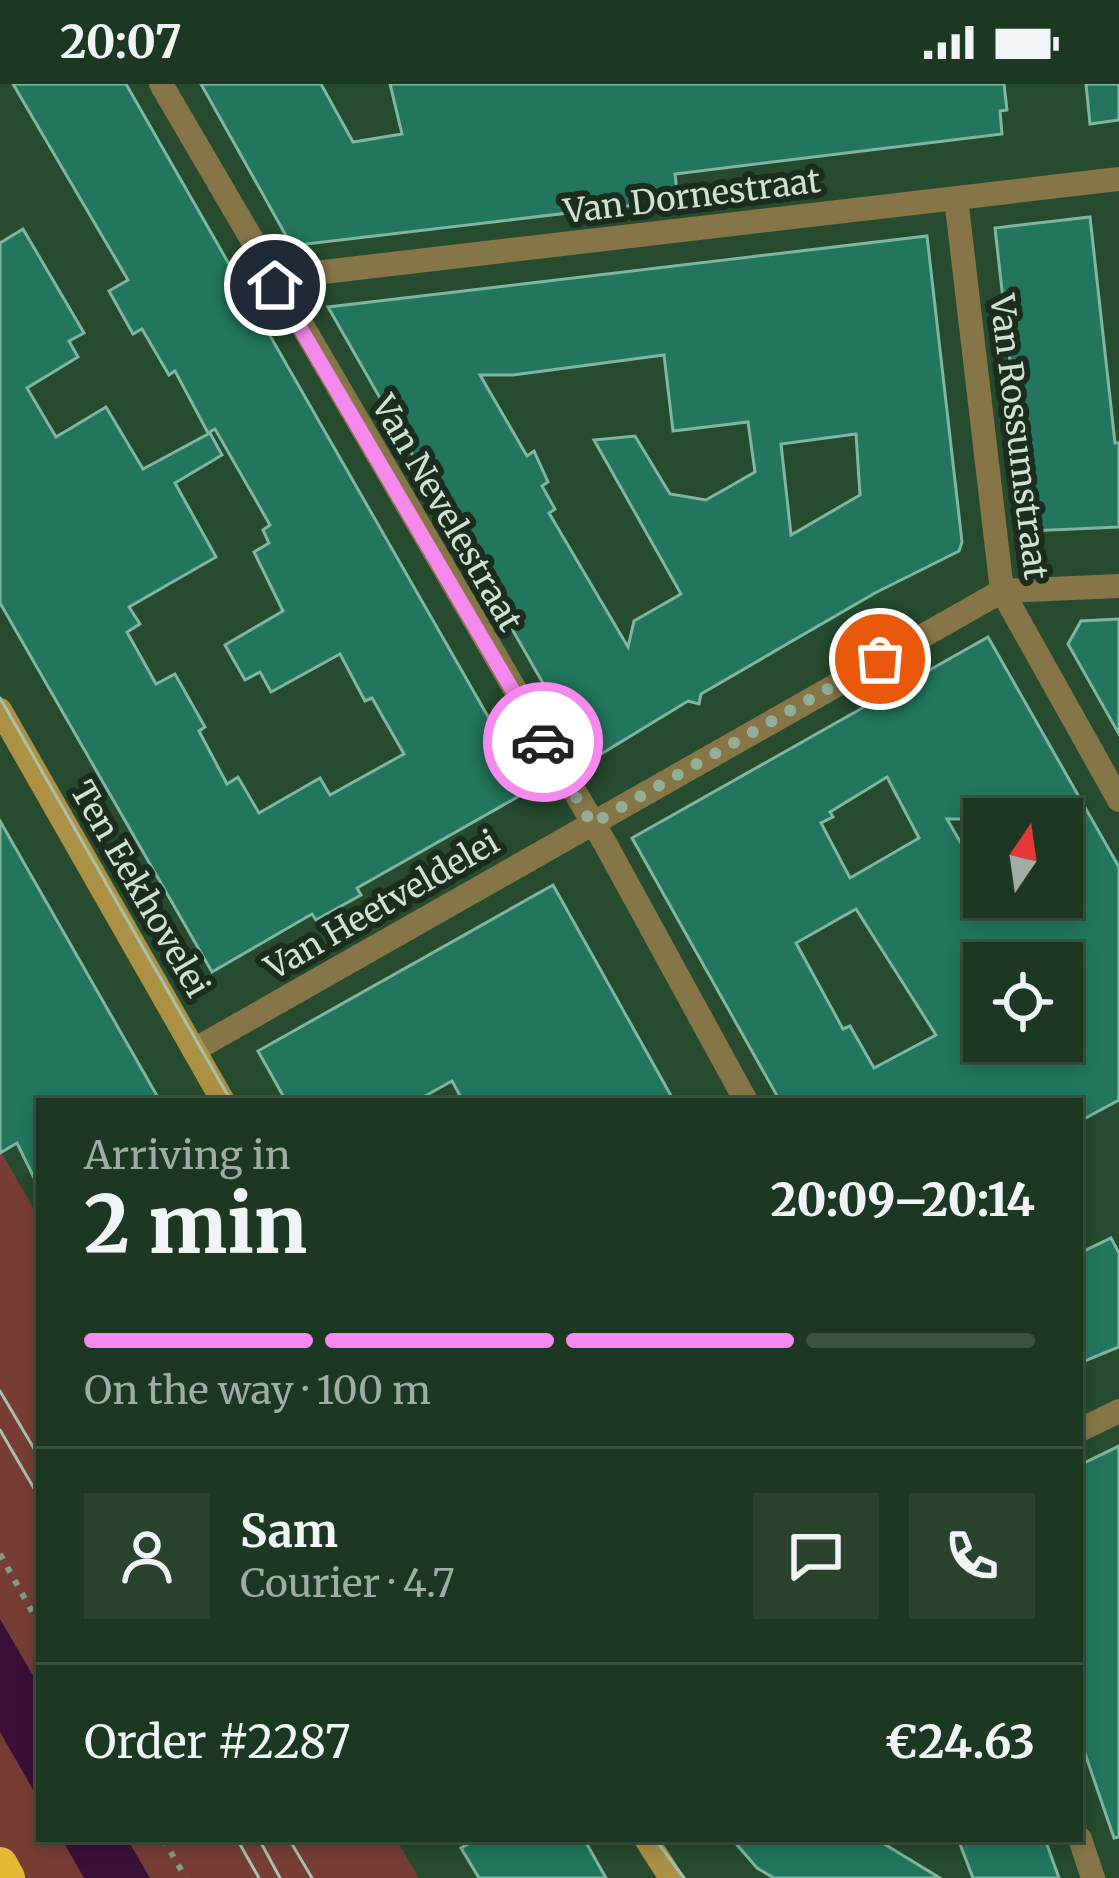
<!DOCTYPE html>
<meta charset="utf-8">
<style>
:root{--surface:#1c3822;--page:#29432f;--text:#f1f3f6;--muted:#a0aca5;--line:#3a5240;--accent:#f589ee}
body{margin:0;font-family:Merriweather,serif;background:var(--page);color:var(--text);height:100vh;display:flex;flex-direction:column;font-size:45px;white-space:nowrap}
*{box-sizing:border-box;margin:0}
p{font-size:39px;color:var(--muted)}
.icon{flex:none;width:66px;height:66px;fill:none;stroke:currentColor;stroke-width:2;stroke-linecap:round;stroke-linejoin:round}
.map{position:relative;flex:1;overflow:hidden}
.panel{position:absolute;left:36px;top:1014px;width:1047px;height:744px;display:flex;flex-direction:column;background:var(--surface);border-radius:0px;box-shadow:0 6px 18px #0003,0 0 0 3px var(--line)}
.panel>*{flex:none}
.needle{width:78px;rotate:13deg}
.fabs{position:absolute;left:963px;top:714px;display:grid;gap:24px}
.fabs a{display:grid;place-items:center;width:120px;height:120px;border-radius:0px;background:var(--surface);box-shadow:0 6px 18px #0003,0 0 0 3px var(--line);font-size:60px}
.pin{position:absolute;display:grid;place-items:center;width:102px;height:102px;color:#fff;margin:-51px;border:6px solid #fff;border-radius:50%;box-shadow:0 3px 12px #0007}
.courier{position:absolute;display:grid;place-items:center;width:120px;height:120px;margin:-60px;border:9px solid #f589ee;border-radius:50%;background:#fff;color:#222;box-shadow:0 3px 15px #0007}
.head em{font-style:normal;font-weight:800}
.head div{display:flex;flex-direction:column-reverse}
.head{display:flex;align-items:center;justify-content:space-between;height:204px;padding:0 48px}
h1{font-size:78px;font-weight:800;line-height:90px}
.bar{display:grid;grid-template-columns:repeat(4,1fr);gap:18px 12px;align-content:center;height:144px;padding:0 48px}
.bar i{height:15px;border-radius:9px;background:var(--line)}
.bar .active{background:var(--accent)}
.bar p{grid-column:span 4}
.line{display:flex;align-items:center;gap:30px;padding:0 48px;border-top:3px solid var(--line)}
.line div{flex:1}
.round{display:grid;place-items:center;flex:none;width:126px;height:126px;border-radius:0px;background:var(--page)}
.status{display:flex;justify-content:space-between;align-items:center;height:84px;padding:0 60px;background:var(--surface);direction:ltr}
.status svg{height:33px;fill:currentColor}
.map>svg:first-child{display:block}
.green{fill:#773d34}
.water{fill:#3a0f38}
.building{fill:#21765d;stroke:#7fb5a1;stroke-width:3;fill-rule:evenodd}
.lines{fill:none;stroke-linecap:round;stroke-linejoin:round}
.path{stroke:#809d85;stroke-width:6;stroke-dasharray:6 9;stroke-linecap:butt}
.street{stroke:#867547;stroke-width:24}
.secondary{stroke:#ac9145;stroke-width:24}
.highway{stroke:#e4b934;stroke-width:36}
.tram{stroke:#a8c1ac;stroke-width:3}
.done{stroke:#93ae98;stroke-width:12;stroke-dasharray:0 21.6}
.route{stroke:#f589ee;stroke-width:15}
.labels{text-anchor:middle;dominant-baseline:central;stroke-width:12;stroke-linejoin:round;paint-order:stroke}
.street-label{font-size:33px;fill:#cee3d1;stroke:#1c2d1f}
</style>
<div class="status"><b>20:07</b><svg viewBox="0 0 49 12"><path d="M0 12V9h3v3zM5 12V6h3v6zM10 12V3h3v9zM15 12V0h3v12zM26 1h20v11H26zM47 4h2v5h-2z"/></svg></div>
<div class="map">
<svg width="1119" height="1794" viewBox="0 0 1119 1794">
<rect width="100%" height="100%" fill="#264b2e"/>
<g class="green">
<polygon points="0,1066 39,1134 39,1602 0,1535"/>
<polygon points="0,1645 39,1713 39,1755 63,1755 86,1794 0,1794"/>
<polygon points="127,1755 396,1755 419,1794 150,1794"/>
</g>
<g class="water">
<polygon points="0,1535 39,1602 39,1716 0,1648"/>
<polygon points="62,1755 127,1755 150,1794 84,1794"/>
</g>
<g class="building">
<polygon points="13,0 126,0 530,706 357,804 361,811 316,836 312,830 212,888 0,519 0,159 23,145 84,249 69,257 78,273 27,304 56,353 106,323 143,385 210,349 222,371 175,399 216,473 129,523 140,540 127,548 156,600 175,590 205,643 199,647 227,700 238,693 259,729 320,694 330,711 404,670 372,614 365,617 340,570 271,608 260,588 245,596 225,561 283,527 254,468 269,459 263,446 270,441 215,345 208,349 175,287 169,291 142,245 133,250 109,207 128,196"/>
<polygon points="201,0 321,0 353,58 402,50 390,0 1004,0 1007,26 1000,27 1002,50 675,90 678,116 298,161 289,157"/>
<polygon points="1086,0 1119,0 1119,36 1090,40"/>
<polygon points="1090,133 1115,359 1119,359 1119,443 1029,447 995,144"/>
<path d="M927,152L962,458L959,467L875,509L701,610L699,620L688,617L588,678L328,223ZM664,271L673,347L748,338L755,388L706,416L670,410L635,352L594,356L681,510L634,537L628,563L549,429L555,425L542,402L548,398L534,367L527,372L480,291H513ZM856,350L860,411L791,451L781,360Z"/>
<polygon points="1119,535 1119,650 1068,560 1081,537"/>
<path d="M988,553L1119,783V1016L1080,1037V1017H780L632,754ZM887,693L919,754L850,794L821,739L833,733L830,728ZM947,735H1062V813H984V799ZM856,825L936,951L874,984L850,942L843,945L796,859ZM984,879H1062V957H984Z"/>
<polygon points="0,737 160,1017 39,1017 39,1104 17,1059 0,1069"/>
<polygon points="553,801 674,1017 463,1017 452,997 416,1017 286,1017 258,967"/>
<polygon points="1111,1154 1119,1169 1119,1263 1080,1279 1080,1169"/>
<polygon points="1119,1362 1119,1753 1114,1754 1080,1655 1080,1381"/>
<polygon points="477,1755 584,1755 606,1794 479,1794 461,1764"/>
<polygon points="732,1755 876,1755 940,1794 774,1794 757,1784"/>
<polygon points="958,1755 1045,1755 1059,1794 973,1794"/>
</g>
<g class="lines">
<g class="path">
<polyline points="0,1470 39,1540"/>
<polyline points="163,1755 186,1794"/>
</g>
<g class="street">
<polyline points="161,0 606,761 746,1017"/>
<polyline points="956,114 1002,507 1119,716"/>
<polyline points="275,201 306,190 1119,95"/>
<polyline points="194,966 1002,507 1119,502"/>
<polyline points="1080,1346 1119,1327"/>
<polyline points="1080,1755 1093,1794"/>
</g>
<g class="secondary">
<polyline points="0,626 223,1017"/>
<polyline points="646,1755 671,1794"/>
</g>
<polyline class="highway" points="0,1781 7,1794"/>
<g class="tram">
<polyline points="0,614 231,1017"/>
<polyline points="0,1307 39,1373"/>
<polyline points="0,1346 39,1413"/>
<polyline points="237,1755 259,1794"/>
<polyline points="259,1755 280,1794"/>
<polyline points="289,1755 312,1794"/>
<polyline points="655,1755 684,1794"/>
</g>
</g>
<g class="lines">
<polyline class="done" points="543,658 592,740 880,575"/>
<polyline class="route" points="275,201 543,658"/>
</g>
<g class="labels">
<g class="street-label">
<text transform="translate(692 112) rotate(-7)">Van Dornestraat</text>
<text transform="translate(1019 353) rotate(83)">Van Rossumstraat</text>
<text transform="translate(447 429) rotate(60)">Van Nevelestraat</text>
<text transform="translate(140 805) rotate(60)">Ten Eekhovelei</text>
<text transform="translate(382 821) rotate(-30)">Van Heetveldelei</text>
</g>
</g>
</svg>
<div class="fabs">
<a><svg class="needle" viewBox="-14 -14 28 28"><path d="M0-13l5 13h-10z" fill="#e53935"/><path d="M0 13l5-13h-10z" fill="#a0aca5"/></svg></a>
<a><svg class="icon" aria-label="locate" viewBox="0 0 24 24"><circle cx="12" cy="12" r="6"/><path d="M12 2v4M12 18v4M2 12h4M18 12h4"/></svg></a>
</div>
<div class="pin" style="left:880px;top:575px;background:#ea580c"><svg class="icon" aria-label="bag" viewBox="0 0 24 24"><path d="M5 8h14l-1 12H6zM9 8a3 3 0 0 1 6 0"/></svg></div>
<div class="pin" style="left:275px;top:201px;background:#1f2937"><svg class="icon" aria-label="home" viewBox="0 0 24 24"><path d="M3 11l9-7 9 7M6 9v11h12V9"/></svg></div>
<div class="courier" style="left:543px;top:658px"><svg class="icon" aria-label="car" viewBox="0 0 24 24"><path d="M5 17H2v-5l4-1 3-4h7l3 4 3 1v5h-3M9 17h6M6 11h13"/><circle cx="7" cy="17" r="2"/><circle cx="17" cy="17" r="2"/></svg></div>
<section class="panel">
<div class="head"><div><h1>2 min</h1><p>Arriving in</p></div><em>20:09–20:14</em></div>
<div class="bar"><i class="active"></i><i class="active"></i><i class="active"></i><i></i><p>On the way · 100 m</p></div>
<div class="line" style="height:216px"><a class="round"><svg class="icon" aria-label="person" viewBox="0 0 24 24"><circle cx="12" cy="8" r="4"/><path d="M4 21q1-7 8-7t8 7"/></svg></a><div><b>Sam</b><p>Courier · 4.7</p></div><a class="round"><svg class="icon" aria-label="chat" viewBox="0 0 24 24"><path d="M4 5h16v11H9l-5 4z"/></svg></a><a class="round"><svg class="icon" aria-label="phone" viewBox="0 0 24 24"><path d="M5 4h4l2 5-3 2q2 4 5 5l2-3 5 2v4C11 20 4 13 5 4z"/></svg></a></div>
<div class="line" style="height:156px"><div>Order #2287</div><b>€24.63</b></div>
</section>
</div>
